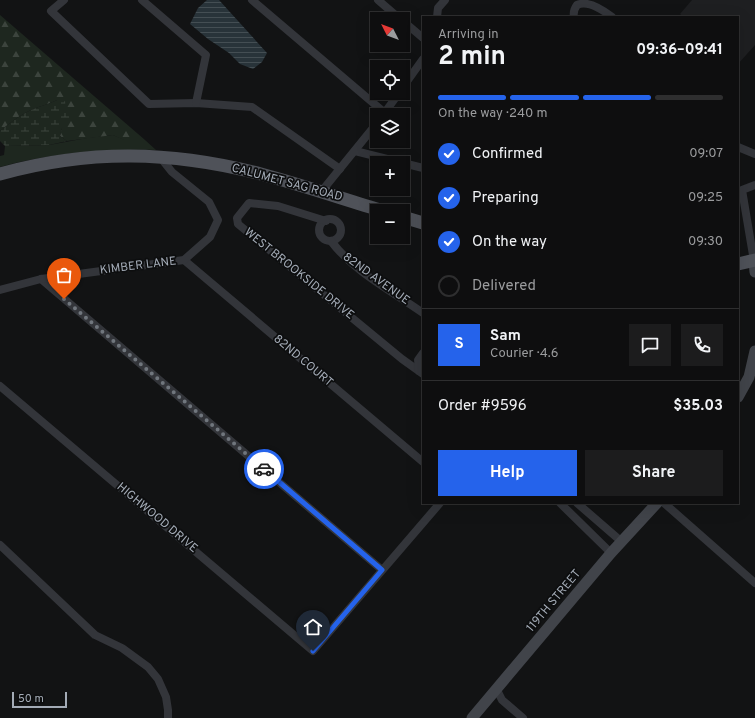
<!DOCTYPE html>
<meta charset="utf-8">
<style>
:root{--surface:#0e0e0f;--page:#1c1c1d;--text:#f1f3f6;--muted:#9b9c9e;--line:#2e2e2f;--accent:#2563eb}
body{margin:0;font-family:Overpass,sans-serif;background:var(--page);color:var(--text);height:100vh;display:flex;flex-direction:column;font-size:15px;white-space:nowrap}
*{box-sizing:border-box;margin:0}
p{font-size:13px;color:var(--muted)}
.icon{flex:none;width:22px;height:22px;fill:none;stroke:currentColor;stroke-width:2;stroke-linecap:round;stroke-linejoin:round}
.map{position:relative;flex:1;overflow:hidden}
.side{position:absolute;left:422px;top:16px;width:317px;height:488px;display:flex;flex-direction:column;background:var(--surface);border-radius:0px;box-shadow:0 4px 16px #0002,0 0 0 1px var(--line)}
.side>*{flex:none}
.needle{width:26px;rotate:312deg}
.tools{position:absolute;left:370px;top:12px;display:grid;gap:8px}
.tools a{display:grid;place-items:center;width:40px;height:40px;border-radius:0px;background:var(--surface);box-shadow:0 4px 16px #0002,0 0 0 1px var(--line);font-size:20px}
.scale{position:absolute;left:12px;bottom:10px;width:55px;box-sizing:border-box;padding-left:4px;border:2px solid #a3abb6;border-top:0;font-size:11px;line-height:14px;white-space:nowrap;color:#a3abb6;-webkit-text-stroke:3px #0d0e0f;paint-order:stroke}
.pin{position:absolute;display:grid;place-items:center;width:34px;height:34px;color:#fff;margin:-41px -17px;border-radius:50% 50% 50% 0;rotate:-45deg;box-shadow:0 0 4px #0007}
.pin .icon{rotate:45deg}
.courier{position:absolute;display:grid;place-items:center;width:40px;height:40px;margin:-20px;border:3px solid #2563eb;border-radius:50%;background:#fff;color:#222;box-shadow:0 1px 5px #0007}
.summary em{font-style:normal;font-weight:700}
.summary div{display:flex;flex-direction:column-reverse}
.summary{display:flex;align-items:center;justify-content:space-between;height:68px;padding:0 16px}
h1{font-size:26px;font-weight:700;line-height:30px}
.bar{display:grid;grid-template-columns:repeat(4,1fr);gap:6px 4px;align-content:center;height:48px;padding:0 16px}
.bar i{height:5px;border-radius:3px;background:var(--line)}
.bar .active{background:var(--accent)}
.bar p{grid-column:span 4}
.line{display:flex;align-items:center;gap:10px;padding:0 16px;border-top:1px solid var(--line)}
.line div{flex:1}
.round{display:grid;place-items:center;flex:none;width:42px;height:42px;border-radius:0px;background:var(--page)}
ol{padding:0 16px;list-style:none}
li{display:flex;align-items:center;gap:12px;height:44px}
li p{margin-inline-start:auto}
li .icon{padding:4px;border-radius:50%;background:var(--accent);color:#fff;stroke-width:4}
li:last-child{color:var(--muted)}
li i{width:22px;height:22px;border:2px solid var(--line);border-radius:50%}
.action{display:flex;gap:8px;margin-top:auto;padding:8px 16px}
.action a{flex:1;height:46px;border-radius:0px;background:var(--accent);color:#fff;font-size:16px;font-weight:700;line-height:46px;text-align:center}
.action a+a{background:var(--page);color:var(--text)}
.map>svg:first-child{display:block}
.built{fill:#1e1f21}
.green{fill:#1e271f}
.forest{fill:url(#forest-firs)}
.wetland{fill:url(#wetland-marsh)}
.water{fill:url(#water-rules)}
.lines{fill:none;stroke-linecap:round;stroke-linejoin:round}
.street{stroke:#33353a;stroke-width:8}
.secondary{stroke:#41444a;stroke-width:11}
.primary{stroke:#4f5259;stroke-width:13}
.done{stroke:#70767d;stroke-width:4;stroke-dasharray:0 7.2}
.route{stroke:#2563eb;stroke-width:5}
.labels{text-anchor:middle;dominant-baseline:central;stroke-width:3.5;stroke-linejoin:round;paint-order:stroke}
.street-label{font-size:12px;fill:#a3abb6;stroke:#0d0e0f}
</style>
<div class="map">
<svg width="755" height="718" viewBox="0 0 755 718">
<defs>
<pattern id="forest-firs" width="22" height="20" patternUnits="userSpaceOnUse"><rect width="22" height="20" fill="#1e271f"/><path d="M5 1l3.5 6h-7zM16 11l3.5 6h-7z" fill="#3c443d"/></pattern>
<pattern id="wetland-marsh" width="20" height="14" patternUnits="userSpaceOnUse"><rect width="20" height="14" fill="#1e271f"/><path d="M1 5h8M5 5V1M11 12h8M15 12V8" fill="none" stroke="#3c443d"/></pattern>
<pattern id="water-rules" width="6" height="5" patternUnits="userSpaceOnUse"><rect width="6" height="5" fill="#283339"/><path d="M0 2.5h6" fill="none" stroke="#444e53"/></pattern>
</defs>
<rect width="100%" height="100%" fill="#121314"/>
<polygon class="built" points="692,0 755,0 755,45 738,64 738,17 684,17 680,14"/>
<path class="green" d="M113,135L125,140H145L156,150C103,149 51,153 0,167V156L4,155L5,146L49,145L87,138Z"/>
<path class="forest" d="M0,15L145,140H124L113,135L67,141L60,136L66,112L57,100C47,105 36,107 27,112C17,117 9,124 0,131Z"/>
<path class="wetland" d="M57,100L65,101L66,112L73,118L62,128L60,136L67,141L49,145L5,146L0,141V131C9,124 17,117 27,112C36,107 47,105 57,100Z"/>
<polygon class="water" points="207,0 219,0 267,53 262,62 253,69 240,64 229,53 208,39 190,24 198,8"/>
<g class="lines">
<g class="street">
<polyline points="64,0 51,11 149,104 196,103 252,107 340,169"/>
<polyline points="142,0 206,55 196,103"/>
<polyline points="252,0 385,113"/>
<polyline points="378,0 400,19"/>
<polyline points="437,17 438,8 445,0"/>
<path d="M574,17C573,12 574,9 577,5C588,0 603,10 612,17"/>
<polyline points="403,21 423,38"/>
<polyline points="403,87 423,59"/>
<polyline points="383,115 399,93"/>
<polyline points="738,147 755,154"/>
<polyline points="355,151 423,168"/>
<polyline points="321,192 377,123"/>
<circle cx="330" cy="230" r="11"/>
<polyline points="326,221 278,206 249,203 237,218 238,224 402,359 423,374"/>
<path d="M331,241C354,272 392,291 423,313"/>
<polyline points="184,260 423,462"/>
<polyline points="754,261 742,190 755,185"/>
<polyline points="41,279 382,570"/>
<polyline points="0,290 41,279 184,260 210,237 218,220 209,202 172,172 160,157"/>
<polyline points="419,371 418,360 423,353"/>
<polyline points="0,386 313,651 440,503"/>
<polyline points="560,503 611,553"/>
<polyline points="577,503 622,542"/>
<polyline points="664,503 755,583"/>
<polyline points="0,545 95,635 122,648 148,667 158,679 166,697 168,710 168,718"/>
<polyline points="497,690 502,700 523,718"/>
</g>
<g class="secondary">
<polyline points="754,261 755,272"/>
<polyline points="738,397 749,377 755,351"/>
<polyline points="472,718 611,553 657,503"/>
</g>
<g class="primary">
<path d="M0,174C89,149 172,151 261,174C302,185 343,199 383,211"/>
<polyline points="403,217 423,223"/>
<polyline points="738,264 755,260"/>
</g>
</g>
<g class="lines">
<polyline class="done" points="64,299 264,469"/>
<polyline class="route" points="264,469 382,570 313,651"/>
</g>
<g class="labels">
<g class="street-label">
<text transform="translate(287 183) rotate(15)">CALUMET SAG ROAD</text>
<text transform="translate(138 266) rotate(-7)">KIMBER LANE</text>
<text transform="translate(299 274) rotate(39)">WEST BROOKSIDE DRIVE</text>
<text transform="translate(376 279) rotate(36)">82ND AVENUE</text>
<text transform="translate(303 361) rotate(40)">82ND COURT</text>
<text transform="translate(157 518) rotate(40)">HIGHWOOD DRIVE</text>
<text transform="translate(554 601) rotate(-50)">119TH STREET</text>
</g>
</g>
</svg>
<div class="tools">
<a><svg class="needle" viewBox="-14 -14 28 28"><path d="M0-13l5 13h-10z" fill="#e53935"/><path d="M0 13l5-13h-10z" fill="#9b9c9e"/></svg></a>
<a><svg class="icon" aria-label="locate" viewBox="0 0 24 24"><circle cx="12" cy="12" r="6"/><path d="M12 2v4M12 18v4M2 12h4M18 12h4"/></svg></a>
<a><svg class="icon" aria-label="layers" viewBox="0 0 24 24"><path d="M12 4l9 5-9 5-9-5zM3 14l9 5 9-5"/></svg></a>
<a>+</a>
<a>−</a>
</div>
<div class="scale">50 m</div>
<div class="pin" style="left:64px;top:299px;background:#ea580c"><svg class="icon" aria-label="bag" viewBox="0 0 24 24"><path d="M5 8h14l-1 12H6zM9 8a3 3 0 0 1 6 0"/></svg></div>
<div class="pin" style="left:313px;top:651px;background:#1f2937"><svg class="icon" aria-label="home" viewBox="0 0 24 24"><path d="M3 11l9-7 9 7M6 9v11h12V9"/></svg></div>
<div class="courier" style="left:264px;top:469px"><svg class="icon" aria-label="car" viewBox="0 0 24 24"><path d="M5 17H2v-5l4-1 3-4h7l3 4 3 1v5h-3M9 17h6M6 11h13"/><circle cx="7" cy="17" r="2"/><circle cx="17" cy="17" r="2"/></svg></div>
<section class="side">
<div class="summary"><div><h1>2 min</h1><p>Arriving in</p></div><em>09:36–09:41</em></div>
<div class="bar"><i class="active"></i><i class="active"></i><i class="active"></i><i></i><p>On the way · 240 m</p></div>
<ol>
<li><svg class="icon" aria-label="check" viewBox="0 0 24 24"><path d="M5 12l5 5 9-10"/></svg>Confirmed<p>09:07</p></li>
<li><svg class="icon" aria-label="check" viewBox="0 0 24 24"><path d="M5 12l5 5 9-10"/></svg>Preparing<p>09:25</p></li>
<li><svg class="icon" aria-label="check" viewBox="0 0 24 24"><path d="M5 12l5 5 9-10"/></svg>On the way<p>09:30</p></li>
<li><i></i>Delivered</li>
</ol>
<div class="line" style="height:72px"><b class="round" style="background:var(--accent);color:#fff">S</b><div><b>Sam</b><p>Courier · 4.6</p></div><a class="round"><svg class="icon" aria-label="chat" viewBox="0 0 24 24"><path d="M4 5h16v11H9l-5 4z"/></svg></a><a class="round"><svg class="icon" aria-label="phone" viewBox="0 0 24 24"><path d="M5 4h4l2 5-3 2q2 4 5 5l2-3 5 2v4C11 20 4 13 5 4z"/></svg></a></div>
<div class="line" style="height:52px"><div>Order #9596</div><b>$35.03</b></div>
<div class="action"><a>Help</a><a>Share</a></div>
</section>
</div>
